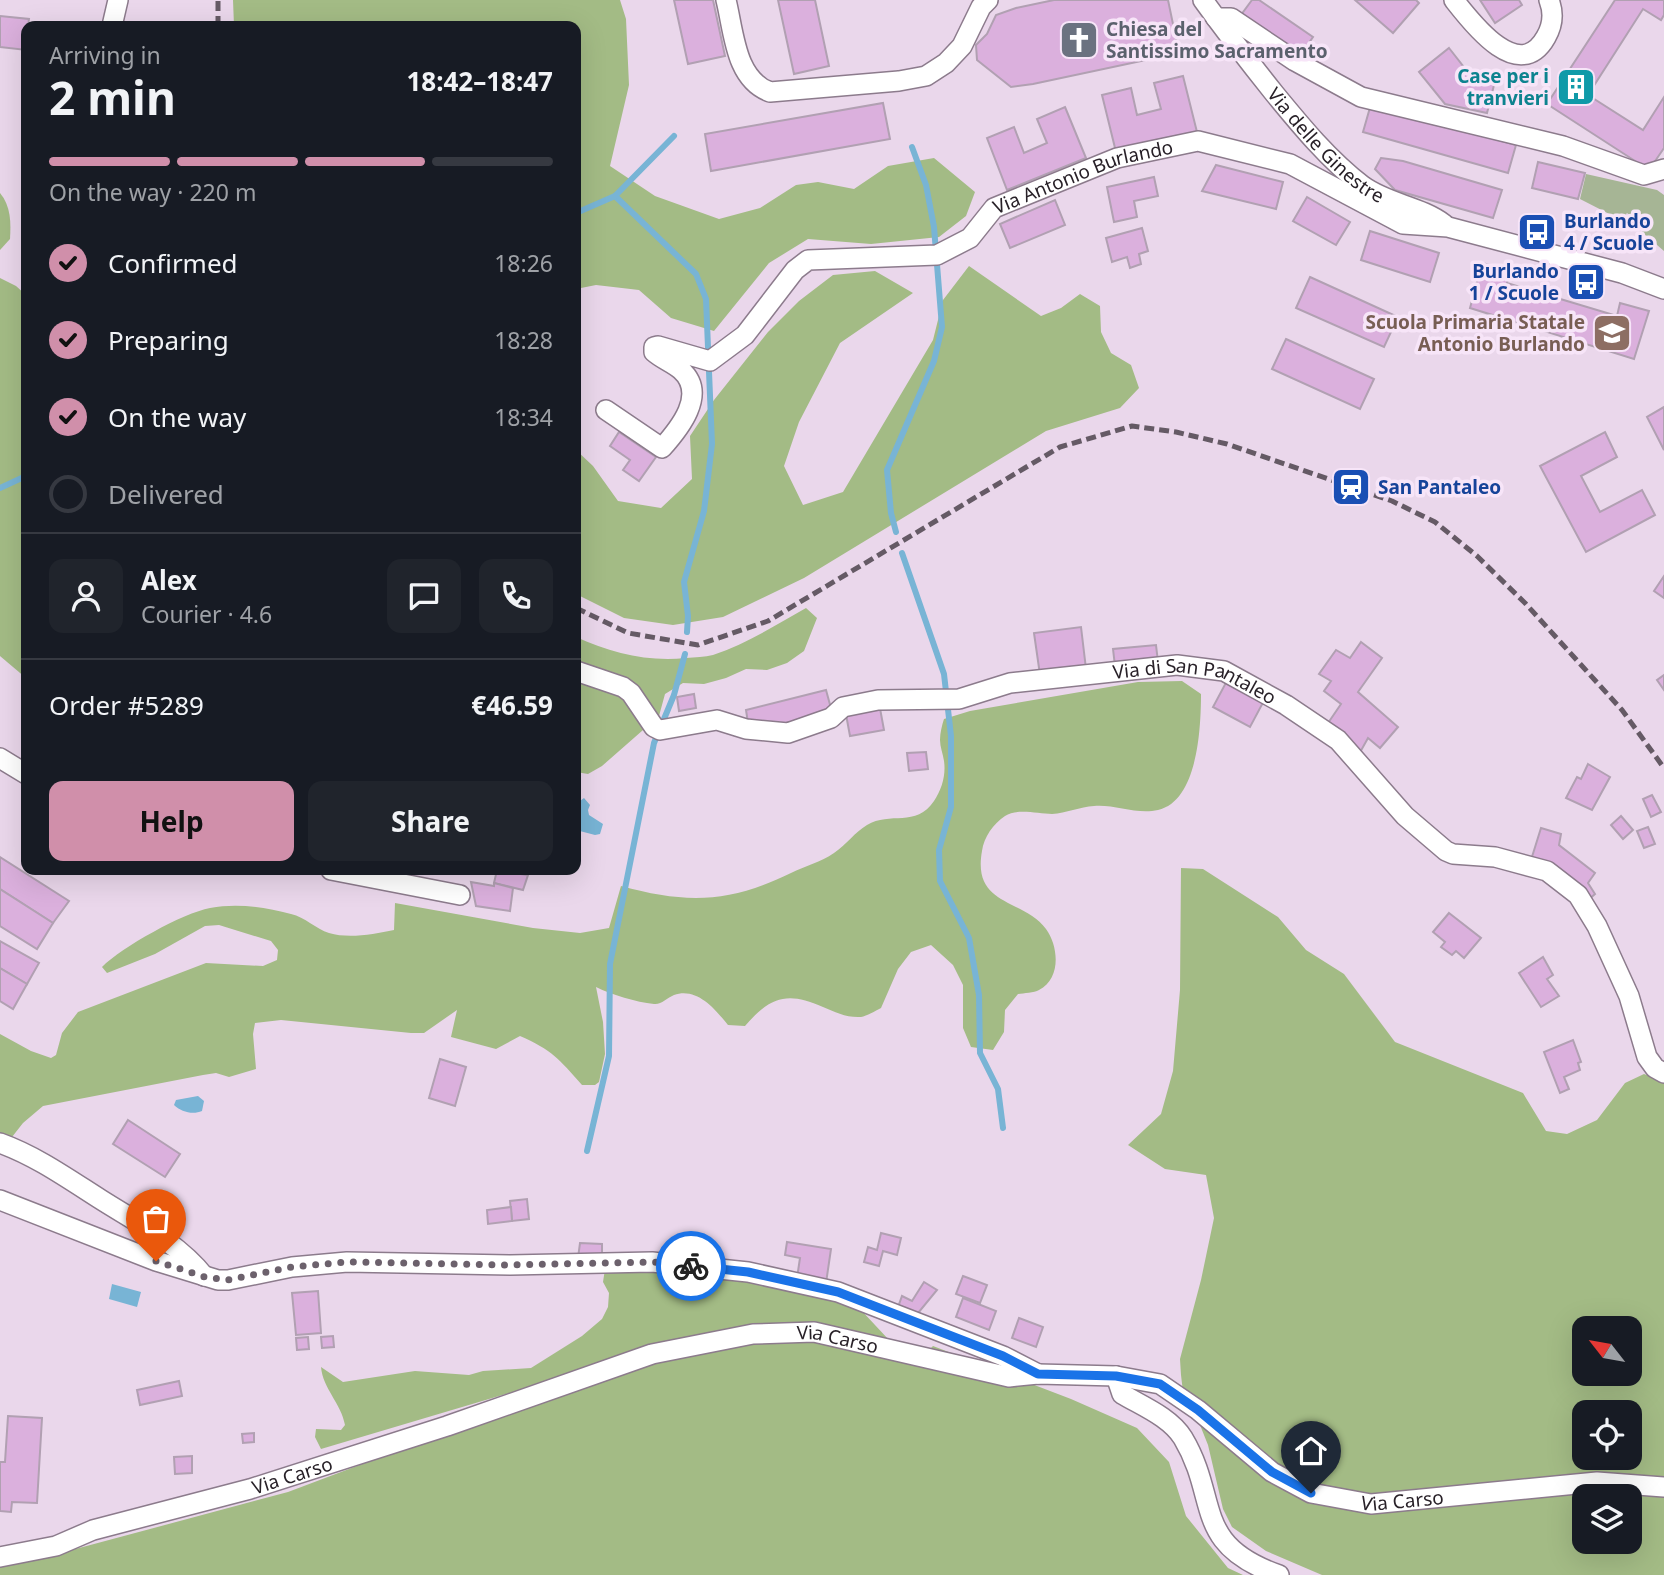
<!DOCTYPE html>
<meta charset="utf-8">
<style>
:root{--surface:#171b24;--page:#20242c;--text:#f1f3f6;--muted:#9ea1a6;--line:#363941;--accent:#d08faa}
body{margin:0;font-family:"Noto Sans",sans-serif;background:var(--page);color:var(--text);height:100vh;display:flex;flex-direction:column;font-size:26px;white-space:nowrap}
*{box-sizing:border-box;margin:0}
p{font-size:23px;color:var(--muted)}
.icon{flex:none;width:38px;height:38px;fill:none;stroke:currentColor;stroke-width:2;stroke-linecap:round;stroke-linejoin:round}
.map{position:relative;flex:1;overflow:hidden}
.drawer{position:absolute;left:21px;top:21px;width:560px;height:854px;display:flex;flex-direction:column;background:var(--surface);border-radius:14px;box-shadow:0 7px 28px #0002}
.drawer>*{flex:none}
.needle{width:46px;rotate:301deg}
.tools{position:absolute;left:1572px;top:1316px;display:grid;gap:14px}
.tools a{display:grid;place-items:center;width:70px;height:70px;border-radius:14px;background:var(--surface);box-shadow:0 7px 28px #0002;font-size:35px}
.pin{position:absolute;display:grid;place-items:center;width:60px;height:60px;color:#fff;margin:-72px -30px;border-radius:50% 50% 50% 0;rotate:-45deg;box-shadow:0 0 7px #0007}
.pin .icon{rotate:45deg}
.courier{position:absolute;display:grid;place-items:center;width:70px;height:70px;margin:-35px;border:5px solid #1a73e8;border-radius:50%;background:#fff;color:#222;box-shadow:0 2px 9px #0007}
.summary em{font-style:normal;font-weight:700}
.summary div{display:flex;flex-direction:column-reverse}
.summary{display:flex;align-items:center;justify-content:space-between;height:119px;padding:0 28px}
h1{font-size:46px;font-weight:700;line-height:52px}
.bar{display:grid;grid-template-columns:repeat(4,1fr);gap:10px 7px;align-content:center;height:84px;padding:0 28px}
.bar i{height:9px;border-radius:5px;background:var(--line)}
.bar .active{background:var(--accent)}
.bar p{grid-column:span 4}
.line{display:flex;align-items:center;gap:18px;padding:0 28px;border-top:2px solid var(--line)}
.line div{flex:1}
.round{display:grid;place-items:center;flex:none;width:74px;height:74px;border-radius:14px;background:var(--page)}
ol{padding:0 28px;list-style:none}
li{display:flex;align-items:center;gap:21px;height:77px}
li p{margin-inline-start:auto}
li .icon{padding:7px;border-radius:50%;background:var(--accent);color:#111;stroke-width:4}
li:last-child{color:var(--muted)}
li i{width:38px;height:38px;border:4px solid var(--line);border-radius:50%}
.button{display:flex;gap:14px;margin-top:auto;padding:14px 28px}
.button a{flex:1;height:80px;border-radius:14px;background:var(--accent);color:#111;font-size:28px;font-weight:700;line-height:80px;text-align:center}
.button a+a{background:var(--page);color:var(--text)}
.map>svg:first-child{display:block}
.green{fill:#a6b595}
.forest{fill:#a3bb85;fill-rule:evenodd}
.water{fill:#78b4d5}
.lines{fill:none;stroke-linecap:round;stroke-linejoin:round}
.stream{stroke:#78b4d5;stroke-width:6}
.building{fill:#dbb0dd;stroke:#b1a0b2;stroke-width:2}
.minor-casing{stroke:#8c7b8c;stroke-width:22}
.minor{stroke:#fff;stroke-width:19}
.rail{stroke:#655a65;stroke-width:5;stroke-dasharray:10 5;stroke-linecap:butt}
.done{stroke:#6c616c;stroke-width:7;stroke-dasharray:0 12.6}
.route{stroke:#1a73e8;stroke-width:9}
.labels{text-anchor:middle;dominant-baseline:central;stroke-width:7;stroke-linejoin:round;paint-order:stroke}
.worship-label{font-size:19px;font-weight:bold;fill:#5b616d;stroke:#f7e5f8;text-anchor:start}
.culture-label{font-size:19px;font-weight:bold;fill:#0d838f;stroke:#f7e5f8;text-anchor:end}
.street-label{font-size:19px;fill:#282128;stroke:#f7e5f8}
.transit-label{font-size:19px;font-weight:bold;fill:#164399;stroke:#f7e5f8;text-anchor:start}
.education-label{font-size:19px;font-weight:bold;fill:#785e54;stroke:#f7e5f8;text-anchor:end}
</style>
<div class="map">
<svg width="1664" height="1575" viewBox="0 0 1664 1575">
<rect width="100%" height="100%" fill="#ead7eb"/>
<polygon class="green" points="1586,174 1657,190 1664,195 1664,251 1642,232 1645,227 1627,213 1621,220 1580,199"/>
<g class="forest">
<polygon points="233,0 620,0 626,19 629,85 610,166 655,196 719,219 760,208 796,185 818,182 854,189 888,166 934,158 975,192 966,216 939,237 871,244 808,239 769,263 714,331 671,318 639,290 596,285 576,289 576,26 234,26"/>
<path d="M0,193C11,206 11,223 10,239L0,250Z"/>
<polygon points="969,266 1041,316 1061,308 1080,294 1100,306 1101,332 1111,353 1131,365 1139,388 1120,408 1046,431 804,578 723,617 673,625 624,618 576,594 576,450 593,466 618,501 661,508 692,479 690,436 714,400 768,332 799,301 833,275 875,271 913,293 840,343 799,422 784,466 803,505 843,492 933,340 943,300"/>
<polygon points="0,278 16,286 26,295 26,678 0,656"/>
<path d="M806,608L817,618L804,651L787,663L767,670L746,669L726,678L704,684L683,683L665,694L659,716L602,766L588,774L576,772V637C611,653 647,662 686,658C695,657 705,657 713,655C746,644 776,625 806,608Z"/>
<path d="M1182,681L1201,694C1201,727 1198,801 1158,810C1137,815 1114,804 1094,806C1080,807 1066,813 1052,814C1038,814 1017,808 1005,816C993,824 984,837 982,851C972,907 1023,898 1046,929C1059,947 1061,979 1039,990C1034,993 1024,993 1018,994L1005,1010L1004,1032L993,1050L971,1047L963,1028V985L953,965L931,945L911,952L898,969L881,1008C875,1011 867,1016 861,1017C847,1018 835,1012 823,1007C787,991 770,997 745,1026L728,1025C715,1009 697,987 674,995C667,998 661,1005 654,1004C636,1002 612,995 596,987L603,1022L605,1054L599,1082L595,1085H582C559,1059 552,1050 520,1036L496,1049L451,1037L457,1010L424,1033H411L281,1020L255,1023L253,1034L256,1069L229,1077L216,1073L203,1075L43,1106L23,1123L12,1137L0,1133V1034L31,1051L51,1058L56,1055L62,1033L78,1012L206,963L263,966L277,960L278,950L271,941L219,925L205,926L155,954L107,973L102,967C122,947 183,913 210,908C237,903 265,907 291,914C305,917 316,929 329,933C349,939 374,934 394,930L395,903L533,928L580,933L609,928L621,886C687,904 729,903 791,873C805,866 821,862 834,853C846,845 855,832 867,825C890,811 916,828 934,801C942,789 946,775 944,761C943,754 940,747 940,740C940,733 942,725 944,719L970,711L1138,682Z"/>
<path d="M1181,868L1203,869L1278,917L1306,950L1344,974L1395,1042L1523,1093L1546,1131L1567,1134L1597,1120L1625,1083L1644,1074L1664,1082V1575H1322L1266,1551L1232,1527L1223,1509L1208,1445L1200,1425L1185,1409L1181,1375L1180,1359L1201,1280L1214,1218L1206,1175L1165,1169L1128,1145L1161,1114L1173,1071L1180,990ZM1584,1328H1629V1374H1584ZM1584,1412H1629V1458H1584ZM1584,1496H1629V1542H1584Z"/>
<path d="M605,1269L749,1280L818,1294L861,1310L889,1340L925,1354L933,1346L1071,1399L1137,1428L1169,1462L1186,1516L1228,1568L1243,1575H0V1566L53,1555L288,1492L548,1394L544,1385L523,1389L321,1449L315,1437L316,1429L341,1430L345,1425C341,1403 323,1389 321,1367L343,1382L415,1371L469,1375L483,1371L531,1368L582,1336L602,1319L608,1307L609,1293L603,1282Z"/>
</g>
<g class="water">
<polygon points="584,798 590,805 588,810 589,815 603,824 600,834 595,835 576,830 576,804"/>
<path d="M198,1096L204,1101L202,1111C193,1115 181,1112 174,1105L176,1100Z"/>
<polygon points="112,1284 141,1292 137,1307 109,1299"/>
</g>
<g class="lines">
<g class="stream">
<polyline points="615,196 696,274 706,299 712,444 704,511 684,582 688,616 687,632"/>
<polyline points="576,213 615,196 674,136"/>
<polyline points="0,488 26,476"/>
<polyline points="896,532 891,513 887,470 934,361 942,327 934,227 926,185 912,147"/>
<polyline points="902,553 944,674 951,736 951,807 939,850 940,881 969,938 979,995 980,1053 998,1089 1003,1128"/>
<polyline points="587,1151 609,1056 610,964 654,743 674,695 685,654"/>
</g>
</g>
<g class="building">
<polygon points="674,0 713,0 725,56 688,64"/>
<polygon points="778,0 815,0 829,66 794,74"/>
<polygon points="1054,0 1168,0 1179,53 1033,84 1011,87 977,60 976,45 987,34 996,15 1016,8"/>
<polygon points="1252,0 1259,0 1313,37 1297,60 1238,19"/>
<polygon points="1355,0 1416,0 1419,3 1393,33"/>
<polygon points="1480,0 1519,0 1522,5 1495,23"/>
<polygon points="1615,0 1664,0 1664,15 1661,20 1643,9 1588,95 1643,130 1664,97 1664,148 1649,170 1547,104"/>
<polygon points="0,16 29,19 28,26 26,26 26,50 0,47"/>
<polygon points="1449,48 1471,76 1495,81 1487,113 1445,104 1419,72"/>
<polygon points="1183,76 1197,132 1116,152 1102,95 1131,88 1137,115 1161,109 1154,83"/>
<polygon points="883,103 890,139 711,171 705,134"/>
<polygon points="1371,104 1516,145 1508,173 1363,132"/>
<polygon points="1065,107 1086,158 1007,190 987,138 1014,127 1024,153 1047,143 1037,119"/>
<polygon points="1381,158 1403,161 1502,190 1493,218 1395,190 1375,169"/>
<polygon points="1538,162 1585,173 1578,199 1532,188"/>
<polygon points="1216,165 1283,182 1276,209 1202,191"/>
<polygon points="1154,177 1158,196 1134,201 1137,217 1114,222 1107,187"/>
<polygon points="1307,197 1350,222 1336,245 1293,221"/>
<polygon points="1055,200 1065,225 1010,248 1000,224"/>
<polygon points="1142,228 1148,251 1139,254 1141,264 1130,268 1127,257 1112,262 1106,238"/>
<polygon points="1370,231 1439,253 1430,282 1361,260"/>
<polygon points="1482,263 1510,270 1507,283 1617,316 1620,303 1649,311 1634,359 1470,308"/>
<polygon points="1310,277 1398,317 1384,347 1296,308"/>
<polygon points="1286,339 1374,379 1360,409 1272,369"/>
<polygon points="1664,407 1664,450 1647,417"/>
<polygon points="619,432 656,457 639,481 623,470 630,460 610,446"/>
<polygon points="1605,432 1617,457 1581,476 1600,512 1642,490 1655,515 1586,552 1540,466"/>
<polygon points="1664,576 1664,598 1654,591"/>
<polygon points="1081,627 1086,669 1040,675 1034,633"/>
<polygon points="1361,642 1382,658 1358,692 1398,727 1380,748 1368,738 1358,756 1326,726 1341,704 1324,691 1331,681 1319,674 1336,650 1350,658"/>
<polygon points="1156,645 1158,662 1115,666 1113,649"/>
<polygon points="1664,675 1664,690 1657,680"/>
<polygon points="1229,677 1266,697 1250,727 1213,707"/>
<polygon points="826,690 832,712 789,728 748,723 746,710"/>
<polygon points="694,694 696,708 679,711 677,697"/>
<polygon points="879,703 884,730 850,736 845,709"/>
<polygon points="926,752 928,769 909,771 907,753"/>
<polygon points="1588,764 1610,777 1592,810 1566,798 1577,777 1581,779"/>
<polygon points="1652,795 1661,812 1651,817 1643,799"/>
<polygon points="1621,816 1633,830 1623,839 1611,825"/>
<polygon points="1648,827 1655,844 1644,848 1637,831"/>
<polygon points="1541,828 1561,834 1559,845 1595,873 1588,883 1595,894 1587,901 1531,860"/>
<polygon points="0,857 69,901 53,923 0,889"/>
<polygon points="497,870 521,870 520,874 528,875 523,890 494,883"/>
<polygon points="471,882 494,886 494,883 513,888 510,911 476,906"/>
<polygon points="0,889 53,923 37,949 0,926"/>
<polygon points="1449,913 1481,938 1464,958 1456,951 1452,955 1441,947 1445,942 1433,932"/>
<polygon points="0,941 39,963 27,984 0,968"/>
<polygon points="1543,957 1553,975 1547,979 1559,996 1541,1007 1519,973"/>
<polygon points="0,968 27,984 13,1009 0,1001"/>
<polygon points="1573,1040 1581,1062 1578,1063 1580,1070 1564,1077 1569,1089 1560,1093 1544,1052"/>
<polygon points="440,1059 466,1067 455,1106 429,1098"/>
<polygon points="128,1120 180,1154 165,1177 113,1144"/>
<polygon points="527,1199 529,1219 512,1221 510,1201"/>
<polygon points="511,1207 512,1221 488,1224 487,1210"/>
<polygon points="881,1233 901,1238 897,1255 883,1251 879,1266 864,1262 868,1247 877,1250"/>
<polygon points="787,1242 831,1249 826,1283 797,1278 800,1258 785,1255"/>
<polygon points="580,1243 602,1244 602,1258 578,1258"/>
<polygon points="963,1276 987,1285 980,1303 956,1294"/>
<polygon points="924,1282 937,1290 914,1318 897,1310 902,1296 912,1301"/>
<polygon points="318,1291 321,1333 296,1335 292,1293"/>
<polygon points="963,1298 996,1311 989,1330 956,1317"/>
<polygon points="1019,1318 1043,1327 1036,1347 1012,1338"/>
<polygon points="333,1336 334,1347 322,1348 321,1337"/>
<polygon points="308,1337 309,1349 297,1350 296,1338"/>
<polygon points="179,1381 182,1396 140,1405 137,1390"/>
<polygon points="8,1416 42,1418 37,1503 12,1502 11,1512 0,1511 0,1462 5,1462"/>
<polygon points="254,1433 254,1442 243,1443 242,1434"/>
<polygon points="192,1456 192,1473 175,1474 174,1457"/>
</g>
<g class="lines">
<g class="minor-casing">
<g id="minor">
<path d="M726,0C734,32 735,79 770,92L899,81L926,76L946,63L962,46L981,7L988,0"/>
<path id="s1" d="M1203,0C1226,32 1250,63 1274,93C1301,126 1329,160 1363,186C1388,204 1420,206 1444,224"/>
<path d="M1454,0C1472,23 1519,85 1546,37C1553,25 1554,13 1549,0"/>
<polyline points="1216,18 1231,18 1295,61 1361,97 1563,146 1644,175 1664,169"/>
<polyline points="112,26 118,0"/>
<path id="s2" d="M606,410L662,448C679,429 708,394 681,370C673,363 662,359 654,352V347L658,346L710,361L745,335L795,270L808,260L937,255L970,238L994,208L1117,158L1198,141L1290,164L1403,224L1448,227L1622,273L1664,289"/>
<path id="s3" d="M576,671L623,687L631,693L654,727L660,730L717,720L746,729L788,733L831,718L843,707L878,700L959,699L1010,683L1177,665L1224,671L1286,705L1338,740L1405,816L1446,851L1453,854L1495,857L1547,871L1578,895L1597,926L1629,996L1647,1057L1655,1068L1664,1073"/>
<polyline points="0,758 26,774"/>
<polyline points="331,870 460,895"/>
<path d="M0,1143C36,1156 67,1178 100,1199C136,1222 177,1242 204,1276"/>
<polyline points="0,1200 156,1261 218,1280 228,1280 292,1267 347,1262 510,1265 652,1262 748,1272 838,1292 1003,1356 1038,1374"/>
<path d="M1116,1376L1122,1394C1142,1406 1170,1417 1183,1438C1220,1500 1191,1544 1279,1575"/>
<path id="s4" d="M0,1557L56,1546L93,1530L250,1489L447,1426L652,1354L753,1334L814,1332L1009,1377L1038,1374L1116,1376L1160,1384L1198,1410L1272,1472L1311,1493L1371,1504L1597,1482L1664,1487"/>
</g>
</g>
<use href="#minor" class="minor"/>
<g class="rail">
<polyline points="218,26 218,0"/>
<polyline points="576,608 628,633 698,645 768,621 1060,447 1132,426 1176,432 1227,444 1392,501 1435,522 1477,556 1525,603 1622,710 1664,768"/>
</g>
</g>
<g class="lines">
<polyline class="done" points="156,1261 205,1277 228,1280 292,1267 347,1262 510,1265 652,1262 691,1266"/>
<polyline class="route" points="691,1266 748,1272 838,1292 1003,1356 1038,1374 1116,1376 1160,1384 1198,1410 1272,1472 1311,1493"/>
</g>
<defs>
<g id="church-square" transform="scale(2.0125)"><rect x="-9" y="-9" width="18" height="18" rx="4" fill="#6b7280" stroke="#f7e5f8"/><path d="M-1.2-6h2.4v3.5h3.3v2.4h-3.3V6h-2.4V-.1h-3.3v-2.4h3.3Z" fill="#fff"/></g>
<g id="building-square" transform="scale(2.0125)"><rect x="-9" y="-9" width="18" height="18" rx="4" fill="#0f9aa8" stroke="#f7e5f8"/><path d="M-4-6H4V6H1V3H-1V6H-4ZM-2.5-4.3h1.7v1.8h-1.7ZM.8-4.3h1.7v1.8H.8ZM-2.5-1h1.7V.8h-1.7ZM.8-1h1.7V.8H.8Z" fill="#fff"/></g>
<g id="bus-square" transform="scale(2.0125)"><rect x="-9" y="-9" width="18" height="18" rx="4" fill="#1a4fb4" stroke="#f7e5f8"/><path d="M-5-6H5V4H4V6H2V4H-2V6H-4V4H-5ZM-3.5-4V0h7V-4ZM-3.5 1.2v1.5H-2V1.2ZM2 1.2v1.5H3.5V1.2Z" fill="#fff"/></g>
<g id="school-square" transform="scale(2.0125)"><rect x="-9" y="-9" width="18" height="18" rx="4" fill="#8d6e63" stroke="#f7e5f8"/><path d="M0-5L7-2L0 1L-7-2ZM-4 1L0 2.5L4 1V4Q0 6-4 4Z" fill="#fff"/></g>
<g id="station-square" transform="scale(2.0125)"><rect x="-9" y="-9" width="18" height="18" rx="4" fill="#1a4fb4" stroke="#f7e5f8"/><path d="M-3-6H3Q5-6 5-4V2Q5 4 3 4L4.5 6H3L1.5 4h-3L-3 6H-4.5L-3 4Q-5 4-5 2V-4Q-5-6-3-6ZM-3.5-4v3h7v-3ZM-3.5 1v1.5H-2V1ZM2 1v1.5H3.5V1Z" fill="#fff"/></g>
</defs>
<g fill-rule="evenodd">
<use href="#church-square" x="1079" y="40"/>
<use href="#building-square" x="1576" y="87"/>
<use href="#bus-square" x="1537" y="232"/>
<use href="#bus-square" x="1586" y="282"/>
<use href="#school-square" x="1612" y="333"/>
<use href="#station-square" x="1351" y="487"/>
</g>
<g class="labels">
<g class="worship-label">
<text x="1106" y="29">Chiesa del<tspan x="1106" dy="22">Santissimo Sacramento</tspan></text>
</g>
<g class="culture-label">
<text x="1549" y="76">Case per i<tspan x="1549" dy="22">tranvieri</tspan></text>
</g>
<g class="street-label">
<text stroke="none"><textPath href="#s1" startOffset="191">Via delle Ginestre</textPath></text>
<text stroke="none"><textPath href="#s2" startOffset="695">Via Antonio Burlando</textPath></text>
<text stroke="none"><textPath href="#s3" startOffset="658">Via di San Pantaleo</textPath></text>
<text stroke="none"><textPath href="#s4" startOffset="872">Via Carso</textPath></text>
<text stroke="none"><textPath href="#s4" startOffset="304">Via Carso</textPath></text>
<text stroke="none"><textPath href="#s4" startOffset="1479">Via Carso</textPath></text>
</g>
<g class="transit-label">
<text x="1564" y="221">Burlando<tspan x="1564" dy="22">4 / Scuole</tspan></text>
<text x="1559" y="271" text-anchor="end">Burlando<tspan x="1559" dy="22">1 / Scuole</tspan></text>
<text x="1378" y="487">San Pantaleo</text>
</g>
<g class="education-label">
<text x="1585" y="322">Scuola Primaria Statale<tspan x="1585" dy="22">Antonio Burlando</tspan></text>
</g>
</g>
</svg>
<div class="tools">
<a><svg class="needle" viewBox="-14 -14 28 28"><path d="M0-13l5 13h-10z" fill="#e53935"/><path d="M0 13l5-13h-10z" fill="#9ea1a6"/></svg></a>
<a><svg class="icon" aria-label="locate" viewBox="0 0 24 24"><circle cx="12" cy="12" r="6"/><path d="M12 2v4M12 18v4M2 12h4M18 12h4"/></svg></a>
<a><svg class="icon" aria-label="layers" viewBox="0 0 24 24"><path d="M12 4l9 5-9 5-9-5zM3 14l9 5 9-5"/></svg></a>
</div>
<div class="pin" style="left:156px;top:1261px;background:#ea580c"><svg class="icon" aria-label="bag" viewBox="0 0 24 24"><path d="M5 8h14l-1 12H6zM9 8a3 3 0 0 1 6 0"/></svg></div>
<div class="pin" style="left:1311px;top:1493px;background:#1f2937"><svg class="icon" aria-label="home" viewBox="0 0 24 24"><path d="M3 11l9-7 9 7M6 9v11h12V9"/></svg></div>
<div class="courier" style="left:691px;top:1266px"><svg class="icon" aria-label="bike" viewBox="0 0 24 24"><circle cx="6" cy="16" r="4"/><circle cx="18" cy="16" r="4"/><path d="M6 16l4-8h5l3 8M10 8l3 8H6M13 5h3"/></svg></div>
<section class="drawer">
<div class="summary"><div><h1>2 min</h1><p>Arriving in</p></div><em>18:42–18:47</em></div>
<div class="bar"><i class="active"></i><i class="active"></i><i class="active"></i><i></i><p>On the way · 220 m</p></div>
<ol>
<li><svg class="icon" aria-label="check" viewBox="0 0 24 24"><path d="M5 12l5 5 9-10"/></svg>Confirmed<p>18:26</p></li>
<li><svg class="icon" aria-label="check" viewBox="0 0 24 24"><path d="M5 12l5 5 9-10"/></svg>Preparing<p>18:28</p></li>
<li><svg class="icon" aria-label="check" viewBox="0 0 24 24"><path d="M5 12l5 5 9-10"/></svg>On the way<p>18:34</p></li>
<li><i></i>Delivered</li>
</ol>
<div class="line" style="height:126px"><a class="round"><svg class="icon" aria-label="person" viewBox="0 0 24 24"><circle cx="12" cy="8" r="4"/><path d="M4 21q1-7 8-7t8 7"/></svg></a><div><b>Alex</b><p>Courier · 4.6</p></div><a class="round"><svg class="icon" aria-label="chat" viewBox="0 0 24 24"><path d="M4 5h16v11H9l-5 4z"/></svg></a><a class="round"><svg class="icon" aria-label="phone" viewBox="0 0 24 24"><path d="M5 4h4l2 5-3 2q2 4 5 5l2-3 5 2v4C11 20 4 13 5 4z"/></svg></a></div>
<div class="line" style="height:91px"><div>Order #5289</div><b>€46.59</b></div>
<div class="button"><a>Help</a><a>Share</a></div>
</section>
</div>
